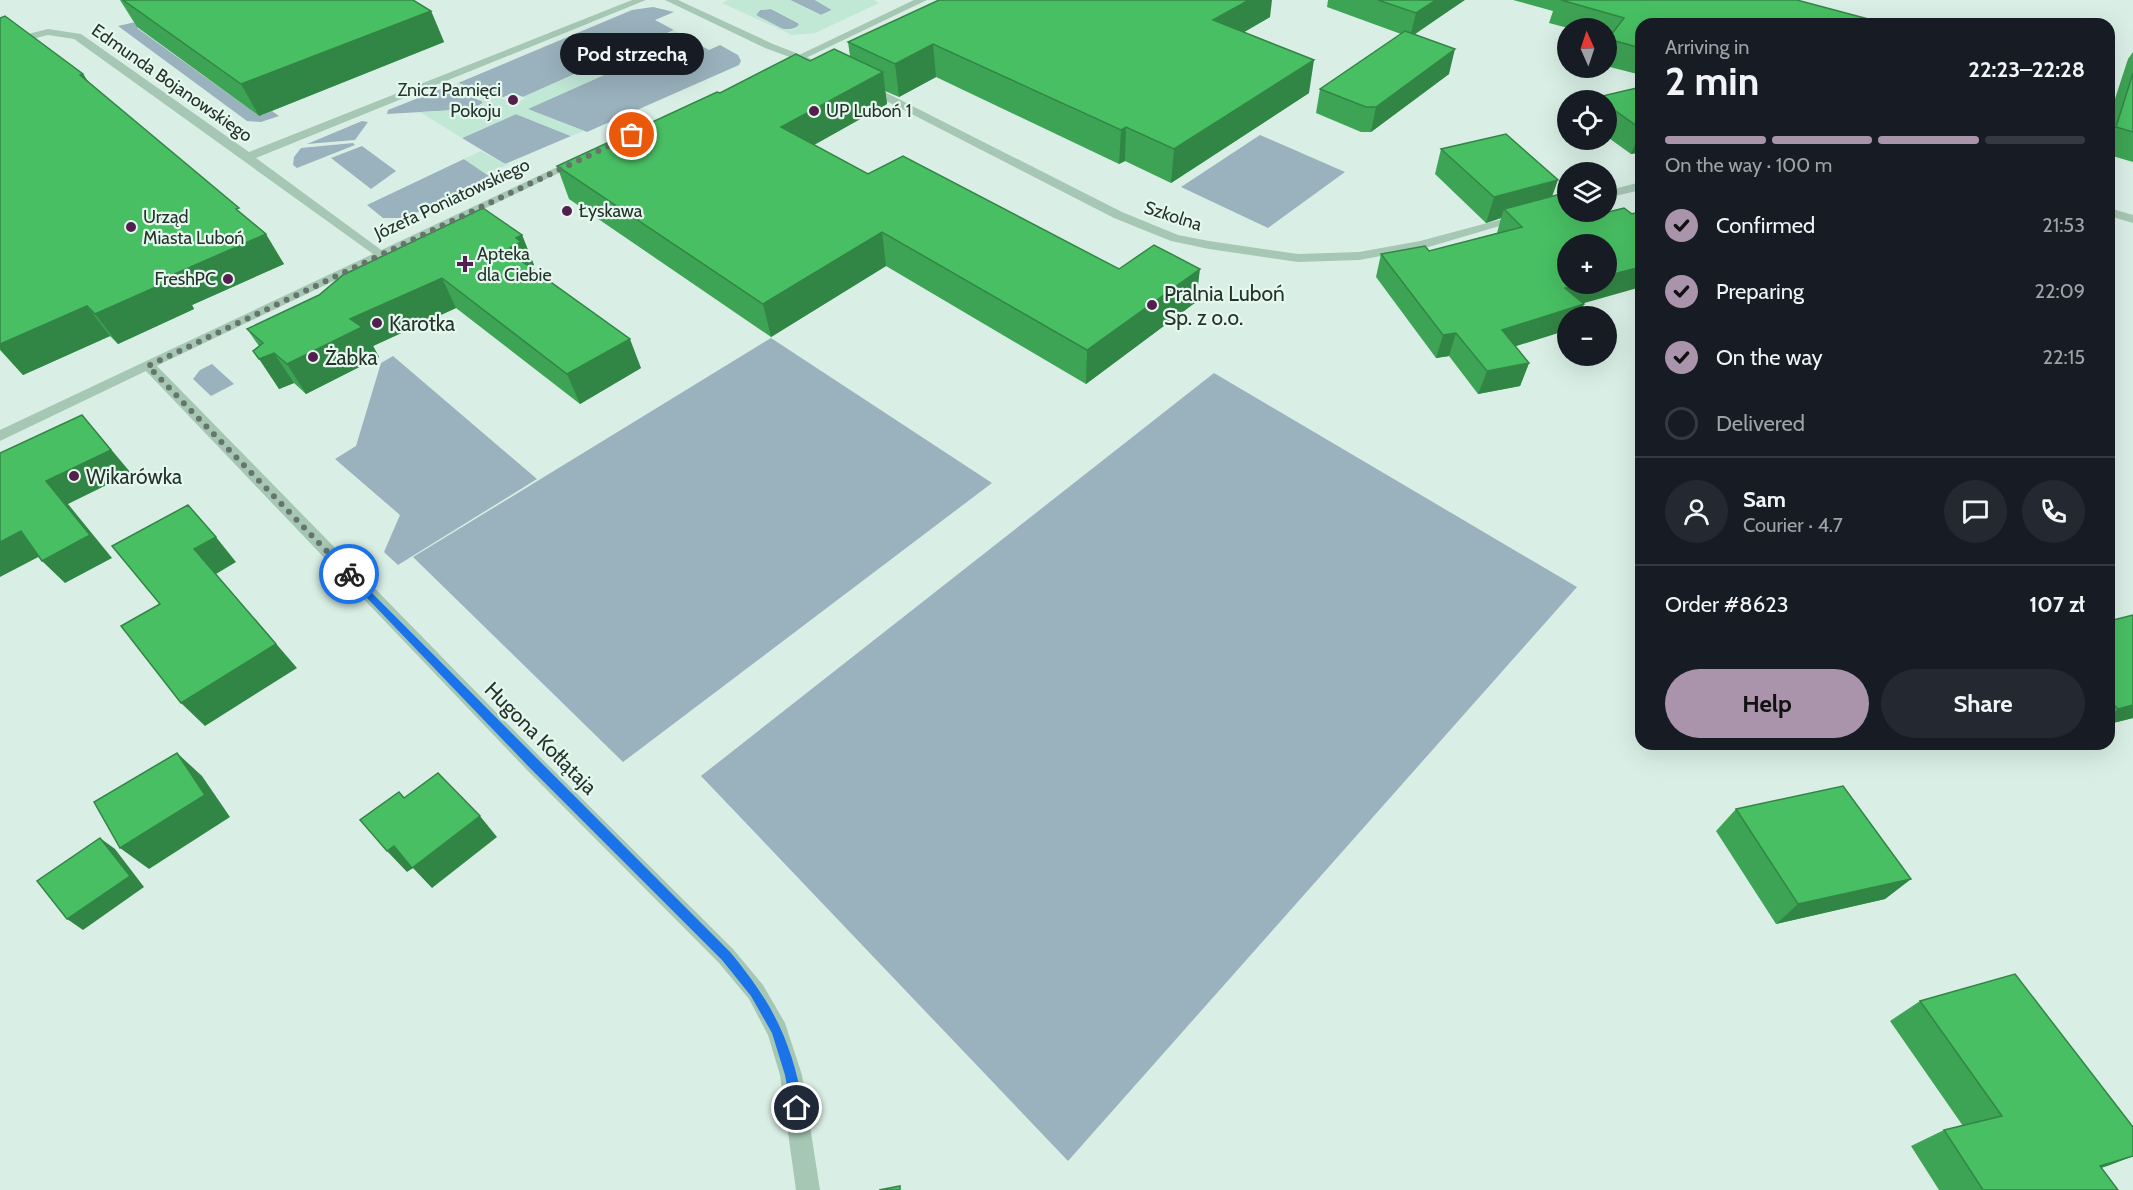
<!DOCTYPE html>
<meta charset="utf-8">
<style>
:root{--surface:#171b24;--page:#242831;--text:#f1f3f6;--muted:#9ea1a6;--line:#363941;--accent:#a994ab}
body{margin:0;font-family:Cabin,sans-serif;background:var(--page);color:var(--text);height:100vh;display:flex;flex-direction:column;font-size:22px;white-space:nowrap}
*{box-sizing:border-box;margin:0}
p{font-size:20px;color:var(--muted)}
.icon{flex:none;width:33px;height:33px;fill:none;stroke:currentColor;stroke-width:2;stroke-linecap:round;stroke-linejoin:round}
.map{position:relative;flex:1;overflow:hidden}
.panel{position:absolute;left:1635px;top:18px;width:480px;height:732px;display:flex;flex-direction:column;background:var(--surface);border-radius:18px;box-shadow:0 6px 24px #0002}
.panel>*{flex:none}
.needle{width:39px;rotate:357deg}
.buttons{position:absolute;left:1557px;top:18px;display:grid;gap:12px}
.buttons a{display:grid;place-items:center;width:60px;height:60px;border-radius:50%;background:var(--surface);box-shadow:0 6px 24px #0002;font-size:30px}
.pin{position:absolute;display:grid;place-items:center;width:51px;height:51px;color:#fff;margin:-26px;border:3px solid #fff;border-radius:50%;box-shadow:0 2px 6px #0007}
.courier{position:absolute;display:grid;place-items:center;width:60px;height:60px;margin:-30px;border:4px solid #1a73e8;border-radius:50%;background:#fff;color:#222;box-shadow:0 2px 8px #0007}
.bubble{position:absolute;height:42px;border-radius:21px;background:var(--surface);box-shadow:0 6px 24px #0002;font-size:20px;font-weight:800;line-height:42px;text-align:center}
.summary em{font-style:normal;font-weight:800}
.summary div{display:flex;flex-direction:column-reverse}
.summary{display:flex;align-items:center;justify-content:space-between;height:102px;padding:0 30px}
h1{font-size:39px;font-weight:800;line-height:45px}
.bar{display:grid;grid-template-columns:repeat(4,1fr);gap:9px 6px;align-content:center;height:72px;padding:0 30px}
.bar i{height:8px;border-radius:4px;background:var(--line)}
.bar .selected{background:var(--accent)}
.bar p{grid-column:span 4}
.line{display:flex;align-items:center;gap:15px;padding:0 30px;border-top:2px solid var(--line)}
.line div{flex:1}
.round{display:grid;place-items:center;flex:none;width:63px;height:63px;border-radius:32px;background:var(--page)}
ol{padding:0 30px;list-style:none}
li{display:flex;align-items:center;gap:18px;height:66px}
li p{margin-inline-start:auto}
li .icon{padding:6px;border-radius:50%;background:var(--accent);color:#111;stroke-width:4}
li:last-child{color:var(--muted)}
li i{width:33px;height:33px;border:3px solid var(--line);border-radius:50%}
.cta{display:flex;gap:12px;margin-top:auto;padding:12px 30px}
.cta a{flex:1;height:69px;border-radius:36px;background:var(--accent);color:#111;font-size:24px;font-weight:800;line-height:69px;text-align:center}
.cta a+a{background:var(--page);color:var(--text)}
.map>svg:first-child{display:block}
.green{fill:#9ab2bd}
.plaza{fill:#c1e7d5;fill-rule:evenodd}
.lines{fill:none;stroke-linecap:round;stroke-linejoin:round}
.minor{fill:#a6c7b4;fill-rule:evenodd}
.tertiary{fill:#a6c7b4;fill-rule:evenodd}
.wall{fill:#3ea455}
.shaded-wall{fill:#328645}
.building{fill:#48bf63;stroke:#328645;stroke-width:1.5}
.route{fill:#1a73e8}
.done{stroke:#65756b;stroke-width:6;stroke-dasharray:0 10.8}
.poi-dot{fill:#521f4f;stroke:#e5f8ef;stroke-width:2}
.labels{text-anchor:middle;dominant-baseline:central;stroke-width:4.5;stroke-linejoin:round;paint-order:stroke}
.far-street-label{font-size:18px;fill:#26332a;stroke:#e5f8ef}
.far-poi-label{font-size:18px;fill:#26332a;stroke:#e5f8ef;text-anchor:start}
.poi-label{font-size:21px;fill:#26332a;stroke:#e5f8ef;text-anchor:start}
.street-label{font-size:21px;fill:#26332a;stroke:#e5f8ef}
</style>
<div class="map">
<svg width="2133" height="1190" viewBox="0 0 2133 1190">
<rect width="100%" height="100%" fill="#d9efe5"/>
<g class="green">
<polygon points="790,0 815,0 832,10 821,15"/>
<polygon points="653,7 674,12 655,20 674,30 523,97 513,93 501,98 458,83 632,10"/>
<path d="M771,9L798,23L799,25C787,36 767,23 756,15L760,10Z"/>
<polygon points="153,18 137,28 259,116 272,111 279,116 261,122 247,121 118,26"/>
<polygon points="687,38 709,50 720,45 738,55 741,61 739,65 587,132 527,109"/>
<polygon points="446,87 484,102 473,109 387,114 388,110"/>
<polygon points="516,114 571,136 505,164 462,138"/>
<polygon points="362,121 368,122 355,140 307,144"/>
<polygon points="1260,135 1345,172 1268,228 1181,187"/>
<polygon points="353,143 355,145 297,168 293,165 294,157 301,148"/>
<polygon points="362,146 396,171 371,189 331,158"/>
<polygon points="464,159 492,178 405,218 383,218 367,205"/>
<polygon points="771,338 992,483 623,762 413,557"/>
<polygon points="393,356 537,479 398,565 384,552 400,515 335,459 356,446 381,363"/>
<polygon points="212,364 234,384 211,396 193,379 200,370"/>
<polygon points="1214,373 1577,587 1068,1161 701,776"/>
</g>
<g class="plaza">
<path d="M728,0H790L821,15L832,10L815,0H874L879,3L815,33L792,35L722,3ZM771,9L798,23L799,26L792,30L783,29L756,15L760,10Z"/>
<polygon points="674,30 687,38 528,109 584,131 571,136 516,114 462,138 420,112 473,109 483,104 481,99 446,87 458,83 514,103 525,99 523,97"/>
<polygon points="481,151 502,163 509,164 486,174 464,159"/>
</g>
<g class="lines">
<g class="minor">
<polygon points="632,0 646,0 256,158 384,252 386,255 380,259 74,39 48,35 0,47 0,41 48,29 81,34 249,152"/>
<polygon points="665,0 678,0 773,44 837,69 828,71 765,48"/>
<polygon points="861,84 869,84 1122,212 1178,235 1209,241 1298,254 1359,252 1420,241 1521,214 1527,218 1425,248 1359,260 1298,262 1209,249 1171,241 1114,218 861,88"/>
<polygon points="1641,182 1641,190 1606,198 1606,191"/>
<polygon points="2109,208 2133,215 2133,223 2109,216"/>
<polygon points="149,361 154,363 540,757 733,949 763,985 785,1023 802,1075 820,1190 796,1190 780,1075 768,1035 749,999 719,963 526,769 144,369 142,366"/>
</g>
<g class="tertiary">
<polygon points="914,0 927,0 785,68 776,66"/>
<polygon points="574,159 584,161 0,441 0,430"/>
</g>
</g>
<g class="wall">
<polygon points="120,0 413,0 431,11 444,42 259,116 137,27"/>
<polygon points="1328,0 1464,0 1414,35 1449,74 1371,132 1361,132 1316,113 1320,89 1401,34 1327,7"/>
<polygon points="1513,0 1797,0 1641,24 1641,75 1606,66 1607,40 1606,40 1606,28 1568,28 1549,23 1553,11"/>
<polygon points="1270,17 1244,32 1309,93 1171,183 1125,161 1119,164 936,77 899,97 885,91 887,104 814,145 868,174 1119,269 1196,302 1086,384 886,266 771,337 569,199 557,166 720,93 810,61 850,56 848,42"/>
<polygon points="0,18 83,74 89,83 243,215 284,264 192,305 194,309 118,344 110,336 23,375 0,350"/>
<polygon points="2133,52 2133,162 2109,155 2109,117 2128,59"/>
<polygon points="1641,87 1641,152 1631,154 1606,136 1606,100 1596,100 1598,97"/>
<polygon points="1441,149 1552,196 1584,304 1579,316 1568,316 1516,346 1529,363 1520,386 1478,394 1449,356 1436,358 1376,277 1381,254 1429,251 1497,233 1501,218 1486,223 1435,174"/>
<polygon points="522,235 534,265 531,266 532,268 641,368 580,404 456,308 373,346 379,357 306,394 294,383 279,389 259,346 247,329"/>
<polygon points="2109,621 2133,718 2109,724"/>
<polygon points="1736,809 1911,879 1885,899 1776,924 1716,831"/>
<polygon points="1920,1001 2133,1127 2133,1156 2101,1168 2118,1190 1939,1190 1911,1146 1944,1130 1963,1126 1890,1021"/>
</g>
<g class="shaded-wall">
<polygon points="1249,0 1272,0 1270,17 1210,52 1213,20"/>
<polygon points="1436,0 1465,0 1410,37 1416,13"/>
<polygon points="431,11 444,42 259,116 241,84"/>
<polygon points="933,44 936,77 899,97 895,64"/>
<polygon points="1455,49 1449,74 1371,132 1376,107"/>
<polygon points="1314,60 1309,93 1171,183 1174,149"/>
<polygon points="883,72 887,104 787,160 781,127"/>
<polygon points="83,74 102,102 80,75"/>
<polygon points="1126,127 1125,161 1119,164 1121,130"/>
<polygon points="1641,129 1641,152 1631,154"/>
<polygon points="1558,180 1549,205 1504,209 1501,218 1486,223 1494,197"/>
<polygon points="882,232 886,266 771,337 763,304"/>
<polygon points="266,234 284,264 192,305 194,309 118,344 95,314 170,276"/>
<polygon points="522,235 534,265 531,266 534,272 506,250 516,238"/>
<polygon points="1641,267 1641,287 1556,311 1565,288 1581,284 1606,284 1606,276"/>
<polygon points="1200,269 1196,302 1086,384 1087,350"/>
<polygon points="442,278 456,308 373,346 379,357 306,394 287,364 350,319"/>
<polygon points="1584,304 1579,316 1568,316 1568,330 1494,353 1502,330"/>
<polygon points="87,306 110,336 23,375 0,349 0,344"/>
<polygon points="1456,333 1449,356 1436,358 1443,335"/>
<polygon points="630,339 641,368 580,404 567,374"/>
<polygon points="274,353 294,383 279,389 259,359"/>
<polygon points="1529,363 1520,386 1478,394 1487,371"/>
<polygon points="82,415 131,473 68,504 112,558 65,583 42,561 46,481"/>
<polygon points="21,531 44,554 0,577 0,542"/>
<polygon points="216,537 236,562 216,574 297,668 205,726 181,703 194,549"/>
<polygon points="2133,705 2133,718 2109,724 2109,717 2118,709"/>
<polygon points="177,753 202,776 230,817 149,869 120,848"/>
<polygon points="480,816 497,837 432,888 413,868 407,872 387,851 394,846"/>
<polygon points="100,838 115,849 144,887 83,930 67,919"/>
<polygon points="1911,879 1885,899 1776,924 1798,904"/>
<polygon points="2133,1156 2110,1165 2061,1181 2100,1166"/>
</g>
<g class="building">
<polygon points="123,0 413,0 431,11 241,84"/>
<polygon points="939,0 1249,0 1213,20 1314,60 1174,149 1126,127 1121,130 933,44 895,64 848,42"/>
<polygon points="1378,0 1436,0 1416,13"/>
<polygon points="1561,0 1797,0 1887,24 1641,24 1641,48 1608,39 1624,18"/>
<polygon points="5,16 83,74 80,75 239,208 236,209 266,234 170,276 174,279 95,314 87,306 0,344 0,18"/>
<polygon points="1405,31 1455,49 1376,107 1366,107 1320,89"/>
<polygon points="834,49 883,72 781,127 868,174 903,156 1119,269 1154,245 1200,269 1087,350 882,232 763,304 557,166 717,92 720,93 796,54 810,61"/>
<polygon points="2133,73 2133,132 2116,127"/>
<polygon points="1641,87 1641,129 1606,104 1606,100 1602,100 1598,97"/>
<polygon points="1506,134 1558,180 1494,197 1441,149"/>
<polygon points="1568,192 1568,212 1591,212 1596,215 1624,208 1632,214 1641,211 1641,267 1606,276 1606,244 1568,244 1568,284 1581,284 1565,288 1584,304 1502,330 1529,363 1487,371 1456,333 1443,335 1381,254 1425,246 1429,251 1522,227 1504,209"/>
<polygon points="483,208 522,235 516,238 521,242 506,250 630,339 567,374 442,278 350,319 362,327 287,364 274,353 259,359 253,351 263,343 247,329 319,295 343,275"/>
<polygon points="82,415 111,450 46,481 90,535 42,561 21,531 0,542 0,453"/>
<polygon points="188,505 216,537 194,549 276,644 181,703 121,626 160,604 112,546"/>
<polygon points="2133,615 2133,705 2118,709 2109,700 2109,621"/>
<polygon points="177,753 205,795 120,848 94,802"/>
<polygon points="438,773 480,816 412,868 394,846 387,851 360,820 399,792 404,798"/>
<polygon points="1843,786 1911,879 1798,904 1736,809"/>
<polygon points="100,838 130,876 67,919 37,881"/>
<polygon points="2015,974 2133,1127 2133,1156 2100,1166 2118,1190 1983,1190 1944,1130 2002,1116 1920,1001"/>
<polygon points="900,1186 900,1190 879,1190"/>
</g>
<path class="route" d="M349,570L730,952C774,1005 791,1040 804,1108L802,1113H793L791,1108L785,1075L772,1033L751,996L722,960L529,767L346,576V571Z"/>
<g class="lines">
<polyline class="done" points="349,574 148,366 632,135"/>
</g>
<g class="poi-dot">
<circle cx="513" cy="100" r="6"/>
<circle cx="814" cy="111" r="6"/>
<circle cx="567" cy="211" r="6"/>
<circle cx="131" cy="227" r="6"/>
<path d="M462 255h6v6h6v6h-6v6h-6v-6h-6v-6h6z"/>
<circle cx="228" cy="279" r="6"/>
<circle cx="1152" cy="305" r="6"/>
<circle cx="377" cy="323" r="6"/>
<circle cx="313" cy="357" r="6"/>
<circle cx="74" cy="476" r="6"/>
</g>
<g class="labels">
<g class="far-street-label">
<text transform="translate(172 83) rotate(35)">Edmunda Bojanowskiego</text>
<text transform="translate(452 199) rotate(-25)">Józefa Poniatowskiego</text>
<text transform="translate(1173 216) rotate(18)">Szkolna</text>
</g>
<g class="far-poi-label">
<text x="501" y="90" text-anchor="end">Znicz Pamięci<tspan x="501" dy="21">Pokoju</tspan></text>
<text x="826" y="111">UP Luboń 1</text>
<text x="579" y="211">Łyskawa</text>
<text x="143" y="217">Urząd<tspan x="143" dy="21">Miasta Luboń</tspan></text>
<text x="477" y="254">Apteka<tspan x="477" dy="21">dla Ciebie</tspan></text>
<text x="216" y="279" text-anchor="end">FreshPC</text>
</g>
<g class="poi-label">
<text x="1164" y="293">Pralnia Luboń<tspan x="1164" dy="24">Sp. z o.o.</tspan></text>
<text x="389" y="323">Karotka</text>
<text x="325" y="357">Żabka</text>
<text x="86" y="476">Wikarówka</text>
</g>
<g class="street-label">
<text transform="translate(541 738) rotate(45)">Hugona Kołłątaja</text>
</g>
</g>
</svg>
<div class="buttons">
<a><svg class="needle" viewBox="-14 -14 28 28"><path d="M0-13l5 13h-10z" fill="#e53935"/><path d="M0 13l5-13h-10z" fill="#9ea1a6"/></svg></a>
<a><svg class="icon" aria-label="locate" viewBox="0 0 24 24"><circle cx="12" cy="12" r="6"/><path d="M12 2v4M12 18v4M2 12h4M18 12h4"/></svg></a>
<a><svg class="icon" aria-label="layers" viewBox="0 0 24 24"><path d="M12 4l9 5-9 5-9-5zM3 14l9 5 9-5"/></svg></a>
<a>+</a>
<a>−</a>
</div>
<div class="pin" style="left:632px;top:135px;background:#ea580c"><svg class="icon" aria-label="bag" viewBox="0 0 24 24"><path d="M5 8h14l-1 12H6zM9 8a3 3 0 0 1 6 0"/></svg></div>
<div class="pin" style="left:797px;top:1108px;background:#1f2937"><svg class="icon" aria-label="home" viewBox="0 0 24 24"><path d="M3 11l9-7 9 7M6 9v11h12V9"/></svg></div>
<div class="courier" style="left:349px;top:574px"><svg class="icon" aria-label="bike" viewBox="0 0 24 24"><circle cx="6" cy="16" r="4"/><circle cx="18" cy="16" r="4"/><path d="M6 16l4-8h5l3 8M10 8l3 8H6M13 5h3"/></svg></div>
<div class="bubble" style="left:560px;top:33px;width:144px">Pod strzechą</div>
<section class="panel">
<div class="summary"><div><h1>2 min</h1><p>Arriving in</p></div><em>22:23–22:28</em></div>
<div class="bar"><i class="selected"></i><i class="selected"></i><i class="selected"></i><i></i><p>On the way · 100 m</p></div>
<ol>
<li><svg class="icon" aria-label="check" viewBox="0 0 24 24"><path d="M5 12l5 5 9-10"/></svg>Confirmed<p>21:53</p></li>
<li><svg class="icon" aria-label="check" viewBox="0 0 24 24"><path d="M5 12l5 5 9-10"/></svg>Preparing<p>22:09</p></li>
<li><svg class="icon" aria-label="check" viewBox="0 0 24 24"><path d="M5 12l5 5 9-10"/></svg>On the way<p>22:15</p></li>
<li><i></i>Delivered</li>
</ol>
<div class="line" style="height:108px"><a class="round"><svg class="icon" aria-label="person" viewBox="0 0 24 24"><circle cx="12" cy="8" r="4"/><path d="M4 21q1-7 8-7t8 7"/></svg></a><div><b>Sam</b><p>Courier · 4.7</p></div><a class="round"><svg class="icon" aria-label="chat" viewBox="0 0 24 24"><path d="M4 5h16v11H9l-5 4z"/></svg></a><a class="round"><svg class="icon" aria-label="phone" viewBox="0 0 24 24"><path d="M5 4h4l2 5-3 2q2 4 5 5l2-3 5 2v4C11 20 4 13 5 4z"/></svg></a></div>
<div class="line" style="height:78px"><div>Order #8623</div><b>107 zł</b></div>
<div class="cta"><a>Help</a><a>Share</a></div>
</section>
</div>
